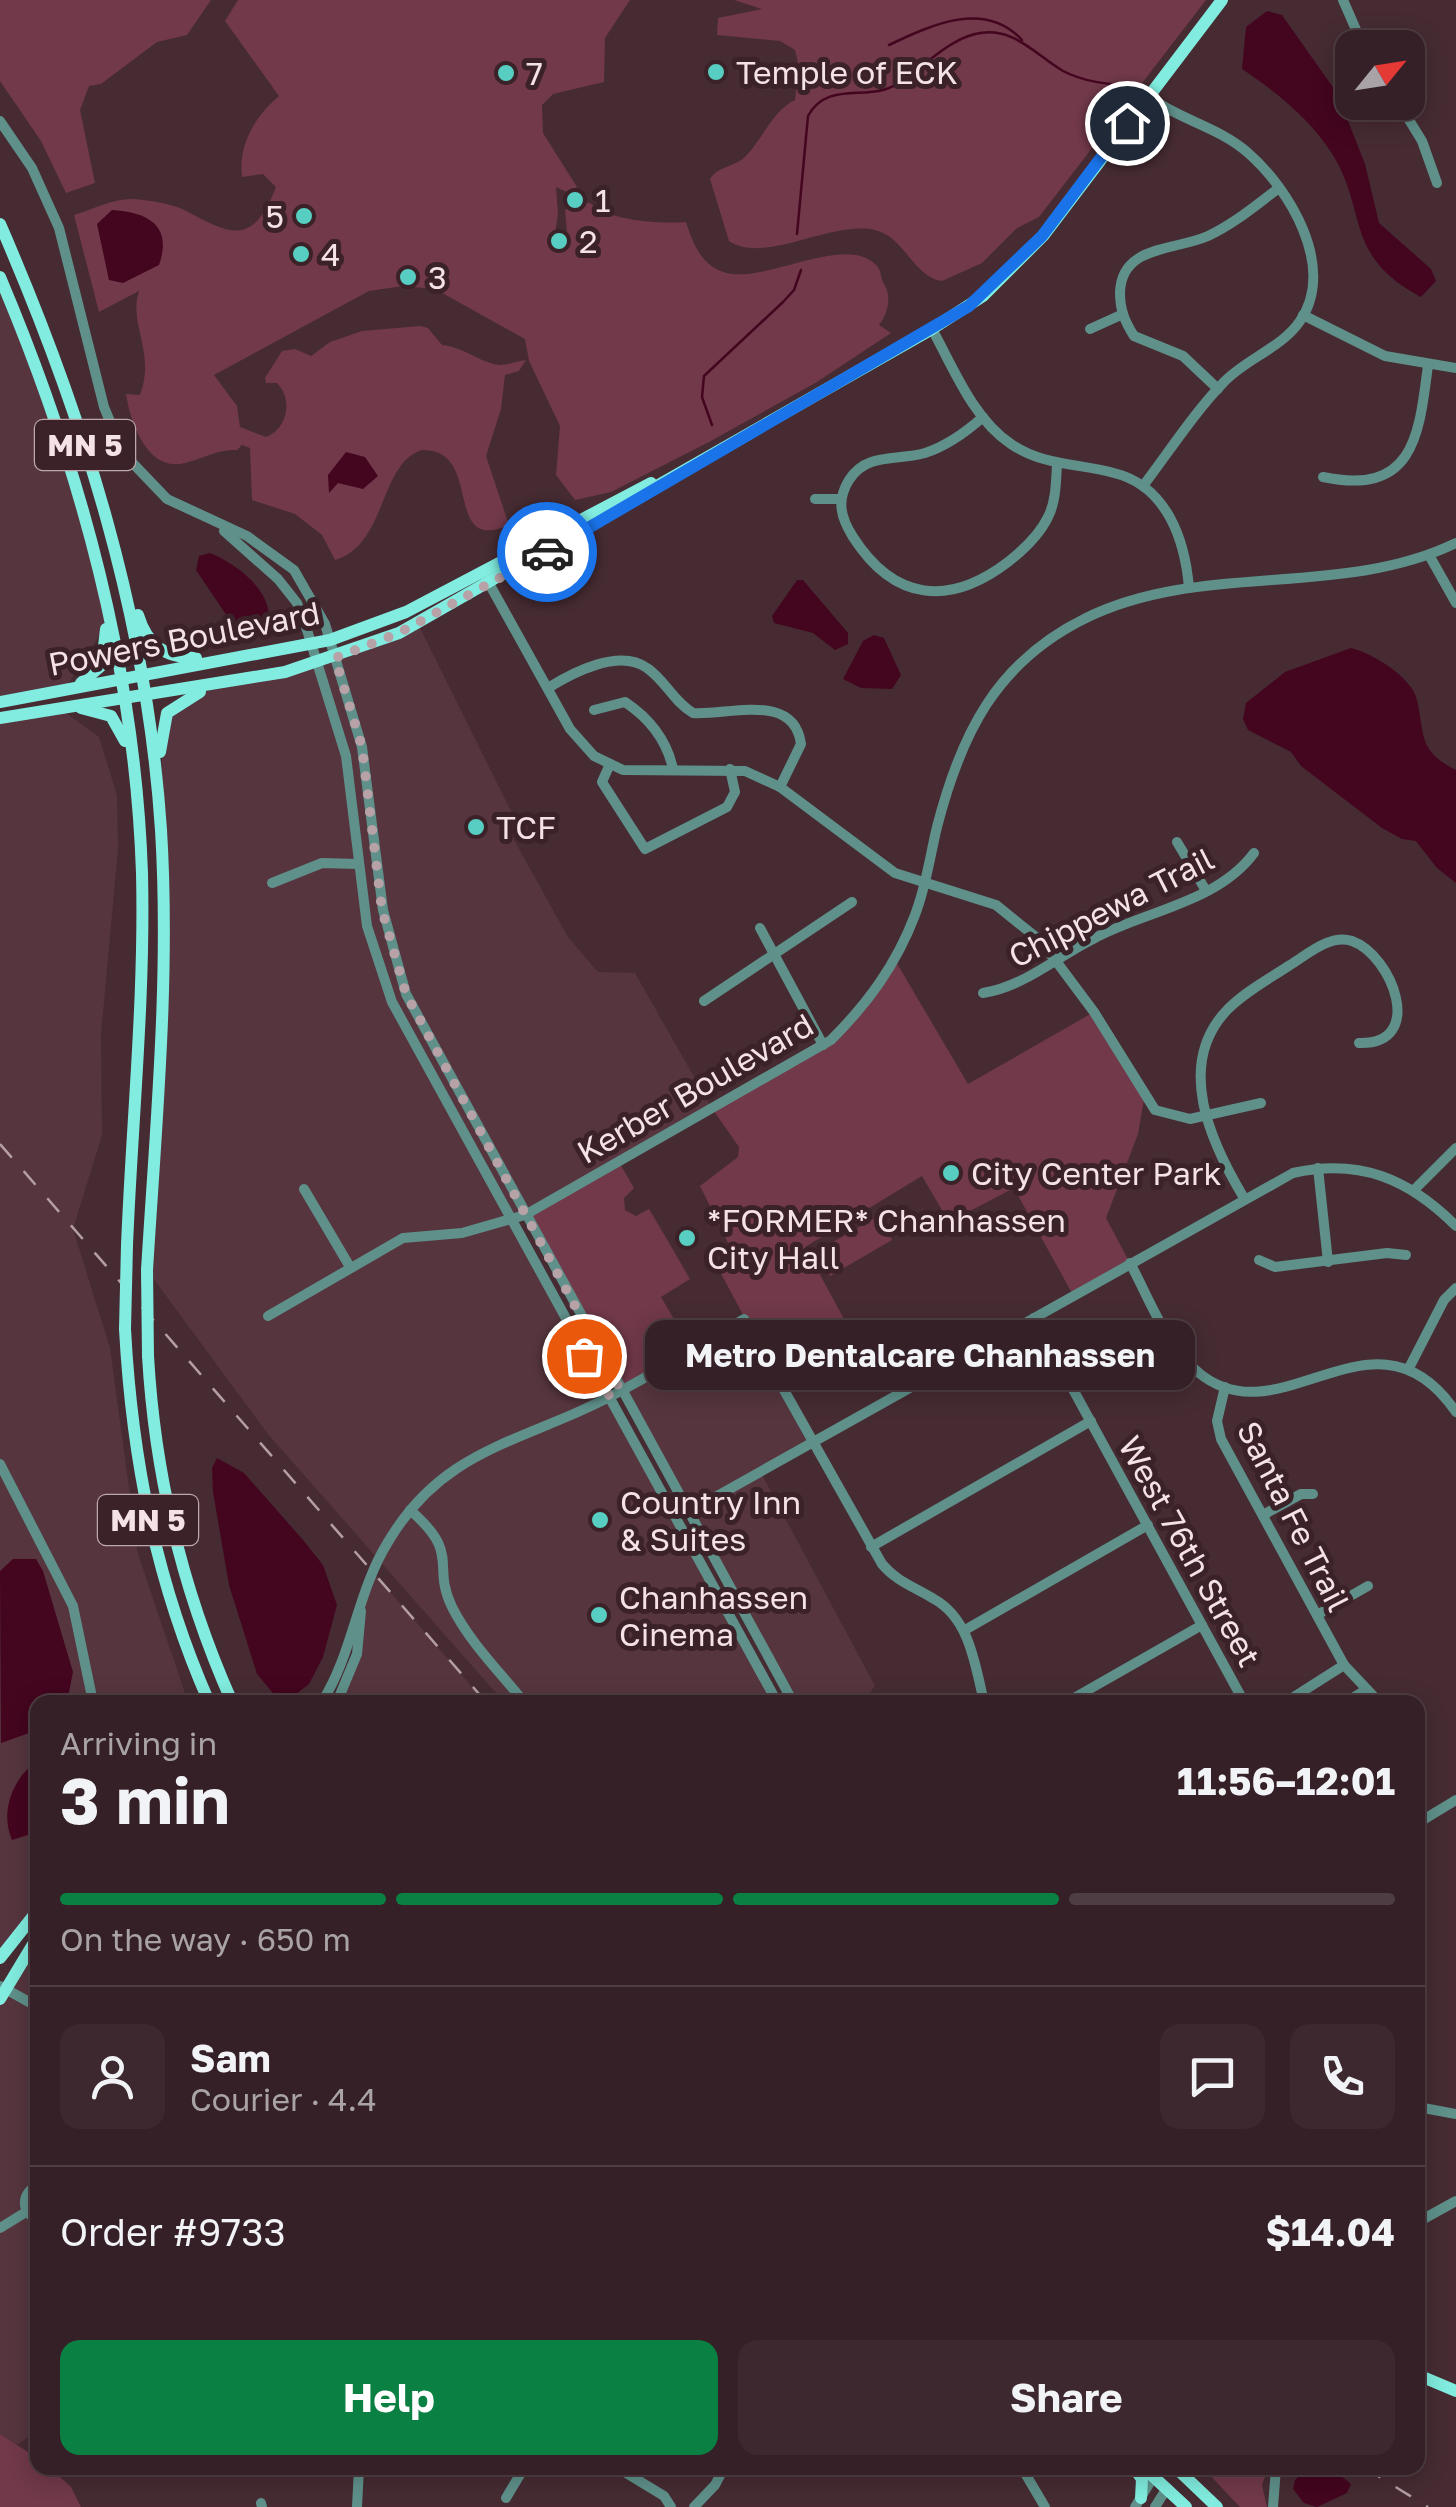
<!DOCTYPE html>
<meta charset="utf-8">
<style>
:root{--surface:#342026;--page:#3c282e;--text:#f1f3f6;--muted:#a9a3a7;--line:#4e3e43;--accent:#0b8043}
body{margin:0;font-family:"Golos Text",sans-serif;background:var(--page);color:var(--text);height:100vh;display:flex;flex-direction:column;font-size:38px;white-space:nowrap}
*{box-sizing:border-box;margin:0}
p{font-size:32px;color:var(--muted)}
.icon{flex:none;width:55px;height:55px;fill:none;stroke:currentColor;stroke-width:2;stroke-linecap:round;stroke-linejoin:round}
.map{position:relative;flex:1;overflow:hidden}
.sheet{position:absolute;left:30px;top:1695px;width:1395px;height:780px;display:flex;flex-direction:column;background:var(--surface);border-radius:20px;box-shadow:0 5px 25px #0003,0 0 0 2px var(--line)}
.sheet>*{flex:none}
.needle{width:65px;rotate:60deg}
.buttons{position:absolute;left:1335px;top:30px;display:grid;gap:20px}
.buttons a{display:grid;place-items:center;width:90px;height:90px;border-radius:20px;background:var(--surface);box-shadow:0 5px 25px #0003,0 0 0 2px var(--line);font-size:50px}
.pin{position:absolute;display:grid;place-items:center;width:85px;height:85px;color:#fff;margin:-42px;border:5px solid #fff;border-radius:50%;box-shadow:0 2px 10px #0007}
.courier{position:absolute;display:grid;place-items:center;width:100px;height:100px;margin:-50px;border:8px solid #1a73e8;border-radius:50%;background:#fff;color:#222;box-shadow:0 2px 12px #0007}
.bubble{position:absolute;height:70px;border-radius:20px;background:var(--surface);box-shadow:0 5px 25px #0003,0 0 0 2px var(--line);font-size:32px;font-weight:700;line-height:70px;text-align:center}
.summary em{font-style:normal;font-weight:700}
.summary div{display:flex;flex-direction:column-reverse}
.summary{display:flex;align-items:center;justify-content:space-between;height:170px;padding:0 30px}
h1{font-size:65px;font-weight:700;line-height:75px}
.bar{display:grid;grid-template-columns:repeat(4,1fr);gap:15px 10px;align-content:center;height:120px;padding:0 30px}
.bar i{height:12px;border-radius:8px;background:var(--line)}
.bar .current{background:var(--accent)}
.bar p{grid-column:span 4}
.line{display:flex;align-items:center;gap:25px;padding:0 30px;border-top:2px solid var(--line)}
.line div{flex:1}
.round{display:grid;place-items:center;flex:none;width:105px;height:105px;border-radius:20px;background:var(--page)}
.primary-button{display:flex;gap:20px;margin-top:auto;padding:20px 30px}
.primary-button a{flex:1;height:115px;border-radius:20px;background:var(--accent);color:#fff;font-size:40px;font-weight:700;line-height:115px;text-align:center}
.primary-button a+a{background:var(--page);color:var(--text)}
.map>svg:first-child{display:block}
.built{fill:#56353e}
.green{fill:#713949}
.water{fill:#44051f}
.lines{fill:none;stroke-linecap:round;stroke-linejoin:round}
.stream{stroke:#44051f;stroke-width:2.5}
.minor{stroke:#5f908a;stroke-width:10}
.major{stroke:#81ecdf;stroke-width:12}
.rail{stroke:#b49fa4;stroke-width:2.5;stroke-dasharray:18 18;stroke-linecap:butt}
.major-bridge{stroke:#81ecdf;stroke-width:12}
.done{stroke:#b7a2a7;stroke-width:10;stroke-dasharray:0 18}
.route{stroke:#1a73e8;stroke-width:12}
.poi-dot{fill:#57cec1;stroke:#3b2228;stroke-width:4}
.labels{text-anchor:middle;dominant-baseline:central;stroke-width:10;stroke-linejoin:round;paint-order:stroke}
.shield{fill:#3b2228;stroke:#bca8ad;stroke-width:2.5}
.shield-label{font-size:30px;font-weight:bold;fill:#f4e2e6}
.poi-label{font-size:32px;fill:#f4e2e6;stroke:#3b2228;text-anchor:start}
.street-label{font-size:32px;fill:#f4e2e6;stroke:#3b2228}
</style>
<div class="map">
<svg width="1456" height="2507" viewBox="0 0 1456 2507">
<rect width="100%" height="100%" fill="#462b32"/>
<g class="built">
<polygon points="0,277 40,380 111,617 65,689 0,703"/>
<polygon points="418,624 517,823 508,829 568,937 598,972 635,973 713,1110 510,1221 777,1702 504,1702 267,1433 147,1270 161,1014 162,724 207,685 317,663"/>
<polygon points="59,708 99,737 117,795 118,849 101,1035 102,1135 73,1229 110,1348 138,1554 188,1702 38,1702 37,1911 0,1958 0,718"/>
<polygon points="744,1319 813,1443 761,1473 875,1686 868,1695 871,1702 792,1702 620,1389"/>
<polygon points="372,1571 485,1702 332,1702 351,1671"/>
<polygon points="37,1940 37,2431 17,2445 0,2434 0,1999"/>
</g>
<g class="green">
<polygon points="0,0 211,0 187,35 157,42 101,84 89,86 80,110 95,183 66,193 41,141 0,81"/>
<path d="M238,0H630L605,38L604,82L553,94L542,105L543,133L577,187L571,194L556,187L558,214L553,246L563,248L568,242L565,210L576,203H590C610,221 658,224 686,222C693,244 702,267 727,273C766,283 846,233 876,265C882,271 880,277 884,284C892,296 888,314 879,325L891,333L817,382L709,442L611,492L575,500L556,475L560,426L529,361L525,339L435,289L403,286L369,291L214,375L237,406L240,427L266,437C288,429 293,399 277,383H266L265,378L282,351L295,349L311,356L330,342L362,331L420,326L428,328L442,345C464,347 480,363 500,365C508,365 518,361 526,360L519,371L505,375L501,409L486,456L509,525C441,555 485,449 422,450C379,463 387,545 335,560L322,535L295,514L252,500L250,448L242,445L237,450C215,450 205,458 185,463C147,473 130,421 126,394L140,395C156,352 128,324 139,291L99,312L74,215C93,209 114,198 134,199C148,200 167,203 180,208C225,230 251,253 276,187L263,174L242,177C238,145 255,116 279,96L225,21Z"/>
<path d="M734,0H1206L1039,217L1017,228L982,263L942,281C913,277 905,237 875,230C832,220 764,265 729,241L710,179C718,166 734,167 745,157C762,140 773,110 795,100L799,67L795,50L780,41L717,35L718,18L762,9Z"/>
<polygon points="895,960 968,1084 1094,1012 1144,1099 1138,1134 1106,1218 1130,1263 1073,1295 1014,1188 949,1222 922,1176 805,1247 844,1319 776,1356 763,1352 719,1270 734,1255 700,1186 738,1157 739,1147 713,1110 823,1045"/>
<path d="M620,1164L634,1188L624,1198L625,1210L636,1216L649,1209C665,1236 675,1253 690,1279L661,1297L685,1338L694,1334L700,1344L620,1389L525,1215Z"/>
<polygon points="878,1216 892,1240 830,1276 816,1252"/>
<polygon points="0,2434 37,2458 38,2468 50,2468 71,2487 81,2507 0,2507"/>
<polygon points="1203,2468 1268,2468 1262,2485 1267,2507 1240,2507"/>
</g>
<g class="water">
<path d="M1267,11L1282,15L1337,93L1365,164L1379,223L1431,269L1436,281L1421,297C1342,255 1369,211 1331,152C1309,118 1275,91 1242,69L1246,27Z"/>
<path d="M112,210C147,212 173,225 159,265L123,283L109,280L97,224Z"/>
<polygon points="346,452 365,457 378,476 363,489 338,483 329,493 328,475"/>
<path d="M210,553C235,563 267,587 269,615L247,624L229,619L196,570L199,556Z"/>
<polygon points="797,580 803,580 848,633 848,644 835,650 813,633 774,623 772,616"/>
<polygon points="874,635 884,638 901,675 892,689 861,688 843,679 863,641"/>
<path d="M1351,648C1372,653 1412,677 1417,700C1425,736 1418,751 1456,770V883L1437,868L1416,841L1402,839L1382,828L1301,766L1291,752L1248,730L1243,719L1246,703L1285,672Z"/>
<polygon points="217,1458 244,1473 303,1540 323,1565 337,1605 323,1657 309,1684 290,1699 277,1698 257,1674 229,1585 213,1492 212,1468"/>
<polygon points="13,1559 36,1559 43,1571 73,1672 67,1702 38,1702 35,1731 1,1743 0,1571"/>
<path d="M34,1763H37V1832L12,1840C0,1812 12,1781 34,1763Z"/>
<path d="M1308,2468C1326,2467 1338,2472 1351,2484L1347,2493L1317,2507L1304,2503L1293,2489L1295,2480Z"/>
</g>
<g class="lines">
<g class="stream">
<path d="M889,45C933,24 985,0 1022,40"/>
<path d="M797,234L808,116C825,85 856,97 883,90C911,83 939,43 975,34C1013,25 1034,54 1063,71C1084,82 1107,84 1130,86"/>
<polyline points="712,425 702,397 704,376 783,302 794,290 801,270"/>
</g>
<g class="minor">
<polyline points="1343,0 1364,48"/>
<polyline points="1398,102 1422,141 1437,183"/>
<polyline points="0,121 32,168 59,228 104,407 123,453 167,499 247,536 294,570 325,624 362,747 383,910 406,994 793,1702"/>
<polyline points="1303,315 1385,356 1456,368"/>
<path d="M932,329C953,367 973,419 1011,444C1043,466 1078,463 1114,473C1167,486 1185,540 1189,588"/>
<polyline points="1090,329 1123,314"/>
<path d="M1218,389L1183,356L1134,336C1125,322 1120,310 1120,293C1121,245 1174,251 1208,236C1234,224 1256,205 1279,188"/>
<path d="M983,417C966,432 947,446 925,453C897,461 867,452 849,480C836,501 841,518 853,537C894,601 949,607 1008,562C1022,551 1040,534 1048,517C1056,502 1056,481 1057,464"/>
<path d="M1323,477C1414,496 1419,436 1428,365"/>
<path d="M1143,486C1169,452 1193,414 1223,383C1245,359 1282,348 1300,321C1337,267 1289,188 1247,152C1217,126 1178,120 1148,95"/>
<polyline points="815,499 841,499"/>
<polyline points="224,531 278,579 297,603 307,630 346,756 367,926 392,1002 777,1702"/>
<polyline points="1429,555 1456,603"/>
<polyline points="486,578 570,729 594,756 623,770 745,771 780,787 895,873 996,905 1037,938 1056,961 1094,1012 1155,1110 1190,1119 1261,1103"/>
<path d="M548,688C572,673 619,648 647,668C665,680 673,701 693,713C727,716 794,691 801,744L780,787"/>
<path d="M594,710L625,702C649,718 667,741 673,769"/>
<polyline points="610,764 602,782 645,849 727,807 735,792 730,769"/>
<polyline points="1177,842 1205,889"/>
<polyline points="272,883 322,863 358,864"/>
<polyline points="760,928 823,1045"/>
<path d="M983,993C1023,987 1057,957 1093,939C1144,911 1217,903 1254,853"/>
<polyline points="704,1001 852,902"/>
<polyline points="1318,1168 1328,1262"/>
<polyline points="304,1189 350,1267"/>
<polyline points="1414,1190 1456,1148"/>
<path d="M1244,1198C1211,1143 1174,1064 1228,1009C1246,991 1269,979 1290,965C1308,954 1330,934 1352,941C1392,955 1427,1045 1359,1043"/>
<polyline points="1259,1260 1275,1267 1387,1253 1406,1255"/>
<path d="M1130,1263C1149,1298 1167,1348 1199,1373C1282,1441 1375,1294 1456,1412"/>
<path d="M268,1316L403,1238L462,1233L525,1215L831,1040C868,1003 896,965 915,915C926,887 930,856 937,827C961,734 996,662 1086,618C1202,561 1340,599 1456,543"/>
<polyline points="1034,1318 1244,1702"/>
<polyline points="1409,1368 1444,1300 1456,1288"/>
<polyline points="1225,1387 1217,1421 1221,1439 1344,1665 1379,1702"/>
<polyline points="0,1464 73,1606 93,1702"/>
<path d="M410,1510C462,1555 431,1564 452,1607C470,1643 500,1672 524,1702"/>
<path d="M685,1514L1293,1173C1360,1158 1409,1179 1456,1226"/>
<polyline points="1263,1515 1301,1494 1313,1494"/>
<polyline points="871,1547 1091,1421"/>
<polyline points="1317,1615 1368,1586"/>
<polyline points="965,1630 1148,1525"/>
<path d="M322,1702C353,1653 357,1592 388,1542C436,1461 498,1447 578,1412C635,1387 689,1350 744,1319L882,1564C897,1582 915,1587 934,1599C970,1619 975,1665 984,1702"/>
<polyline points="337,1702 357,1654 361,1611"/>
<polyline points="1067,1702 1202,1625"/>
<polyline points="1286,1702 1344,1665"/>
<polyline points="1346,1702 1364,1691"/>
<polyline points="1418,1823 1456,1800"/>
<polyline points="0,1986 38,2007"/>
<polyline points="1418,2107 1456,2114"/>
<path d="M38,2185C21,2193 20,2212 38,2220"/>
<polyline points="1418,2222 1456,2201"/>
<polyline points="0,2228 26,2212"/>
<polyline points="618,2468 664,2496 671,2507"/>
<polyline points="1022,2468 1045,2507"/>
<polyline points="506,2498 524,2468"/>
<polyline points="261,2503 262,2507"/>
<polyline points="357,2507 359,2468"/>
<polyline points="694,2507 715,2485 724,2468"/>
<polyline points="1135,2507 1154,2476"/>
<polyline points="1155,2507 1167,2488"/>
<polyline points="1273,2507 1276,2468"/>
</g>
<g class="major">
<path d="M0,224C84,417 147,618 161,830C170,976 156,1124 147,1270"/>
<path d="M0,277C80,466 135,667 142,873C145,997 132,1122 127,1245"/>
<path d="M138,615C147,645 165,658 196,658"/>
<polyline points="81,683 102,665 106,629"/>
<polyline points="0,702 330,640 406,612 651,483"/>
<polyline points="81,708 111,716 125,741"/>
<polyline points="0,718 285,672 399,633 932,329 983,296 1043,236 1222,0"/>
<polyline points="160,752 167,713 200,692"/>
<path d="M125,1329C132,1459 156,1582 209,1702"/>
<path d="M148,1356C155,1478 183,1592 232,1702"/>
<polyline points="0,1958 38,1910"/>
<polyline points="0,1999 38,1936"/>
<polyline points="1418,2375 1456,2391"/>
<polyline points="1134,2468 1142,2479 1141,2498"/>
<polyline points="1144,2468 1186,2507"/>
<polyline points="1176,2468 1217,2507"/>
</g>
<g class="rail">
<polyline points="0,1144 486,1702"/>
<polyline points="1365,2468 1428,2507"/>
</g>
<g class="major-bridge">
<polyline points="147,1270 148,1356"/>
<polyline points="125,1329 127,1245"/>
</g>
</g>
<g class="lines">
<polyline class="done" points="547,552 399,633 335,658 362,747 382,910 406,994 620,1389 606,1396 584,1356"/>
<polyline class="route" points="547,552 969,306 1042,236 1127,123"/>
</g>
<g class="poi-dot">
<circle cx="716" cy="72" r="10"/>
<circle cx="506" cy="73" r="10"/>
<circle cx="575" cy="200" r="10"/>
<circle cx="304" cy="216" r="10"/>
<circle cx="559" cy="241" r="10"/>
<circle cx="301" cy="254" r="10"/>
<circle cx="408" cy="277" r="10"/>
<circle cx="476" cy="827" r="10"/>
<circle cx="951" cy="1173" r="10"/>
<circle cx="687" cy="1238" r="10"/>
<circle cx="600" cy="1520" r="10"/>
<circle cx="599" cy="1615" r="10"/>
</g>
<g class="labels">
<g class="shield">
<rect x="35" y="420" width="100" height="50" rx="8"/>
<rect x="98" y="1495" width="100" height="50" rx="8"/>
</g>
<g class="shield-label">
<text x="85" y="445">MN 5</text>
<text x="148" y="1520">MN 5</text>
</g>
<g class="poi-label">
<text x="736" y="72">Temple of ECK</text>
<text x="526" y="73">7</text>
<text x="595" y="200">1</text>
<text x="284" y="216" text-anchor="end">5</text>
<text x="579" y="241">2</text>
<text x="321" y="254">4</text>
<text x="428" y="277">3</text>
<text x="496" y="827">TCF</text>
<text x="971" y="1173">City Center Park</text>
<text x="707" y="1220">*FORMER* Chanhassen<tspan x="707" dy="37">City Hall</tspan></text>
<text x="620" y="1502">Country Inn<tspan x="620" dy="37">&amp; Suites</tspan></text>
<text x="619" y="1597">Chanhassen<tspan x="619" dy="37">Cinema</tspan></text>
</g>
<g class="street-label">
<text transform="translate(184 638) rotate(-11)">Powers Boulevard</text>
<text transform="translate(1111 907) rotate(-27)">Chippewa Trail</text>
<text transform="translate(695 1088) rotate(-30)">Kerber Boulevard</text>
<text transform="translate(1294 1516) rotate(63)">Santa Fe Trail</text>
<text transform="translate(1190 1551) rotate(61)">West 76th Street</text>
</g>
</g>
</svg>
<div class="buttons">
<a><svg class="needle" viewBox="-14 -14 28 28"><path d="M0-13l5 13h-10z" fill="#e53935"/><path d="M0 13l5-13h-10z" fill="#a9a3a7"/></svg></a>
</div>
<div class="pin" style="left:584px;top:1356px;background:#ea580c"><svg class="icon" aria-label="bag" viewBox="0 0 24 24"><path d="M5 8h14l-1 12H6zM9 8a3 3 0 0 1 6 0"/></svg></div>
<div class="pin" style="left:1127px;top:123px;background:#1f2937"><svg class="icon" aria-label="home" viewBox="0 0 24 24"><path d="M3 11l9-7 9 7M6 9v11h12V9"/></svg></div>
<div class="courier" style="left:547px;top:552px"><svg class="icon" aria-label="car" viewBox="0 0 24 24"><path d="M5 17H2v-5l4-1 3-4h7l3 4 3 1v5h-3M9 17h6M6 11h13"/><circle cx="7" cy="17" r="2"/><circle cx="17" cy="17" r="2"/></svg></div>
<div class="bubble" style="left:645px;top:1320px;width:550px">Metro Dentalcare Chanhassen</div>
<section class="sheet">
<div class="summary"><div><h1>3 min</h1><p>Arriving in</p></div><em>11:56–12:01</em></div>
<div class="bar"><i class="current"></i><i class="current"></i><i class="current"></i><i></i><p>On the way · 650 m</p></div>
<div class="line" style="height:180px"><a class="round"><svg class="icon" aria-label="person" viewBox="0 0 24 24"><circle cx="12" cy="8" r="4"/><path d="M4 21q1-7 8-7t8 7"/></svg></a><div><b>Sam</b><p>Courier · 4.4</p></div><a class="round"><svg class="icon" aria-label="chat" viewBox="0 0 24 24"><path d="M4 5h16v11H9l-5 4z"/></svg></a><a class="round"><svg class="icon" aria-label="phone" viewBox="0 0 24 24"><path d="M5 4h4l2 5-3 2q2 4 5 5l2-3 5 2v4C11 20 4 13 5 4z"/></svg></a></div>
<div class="line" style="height:130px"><div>Order #9733</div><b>$14.04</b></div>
<div class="primary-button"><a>Help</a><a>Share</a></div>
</section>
</div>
